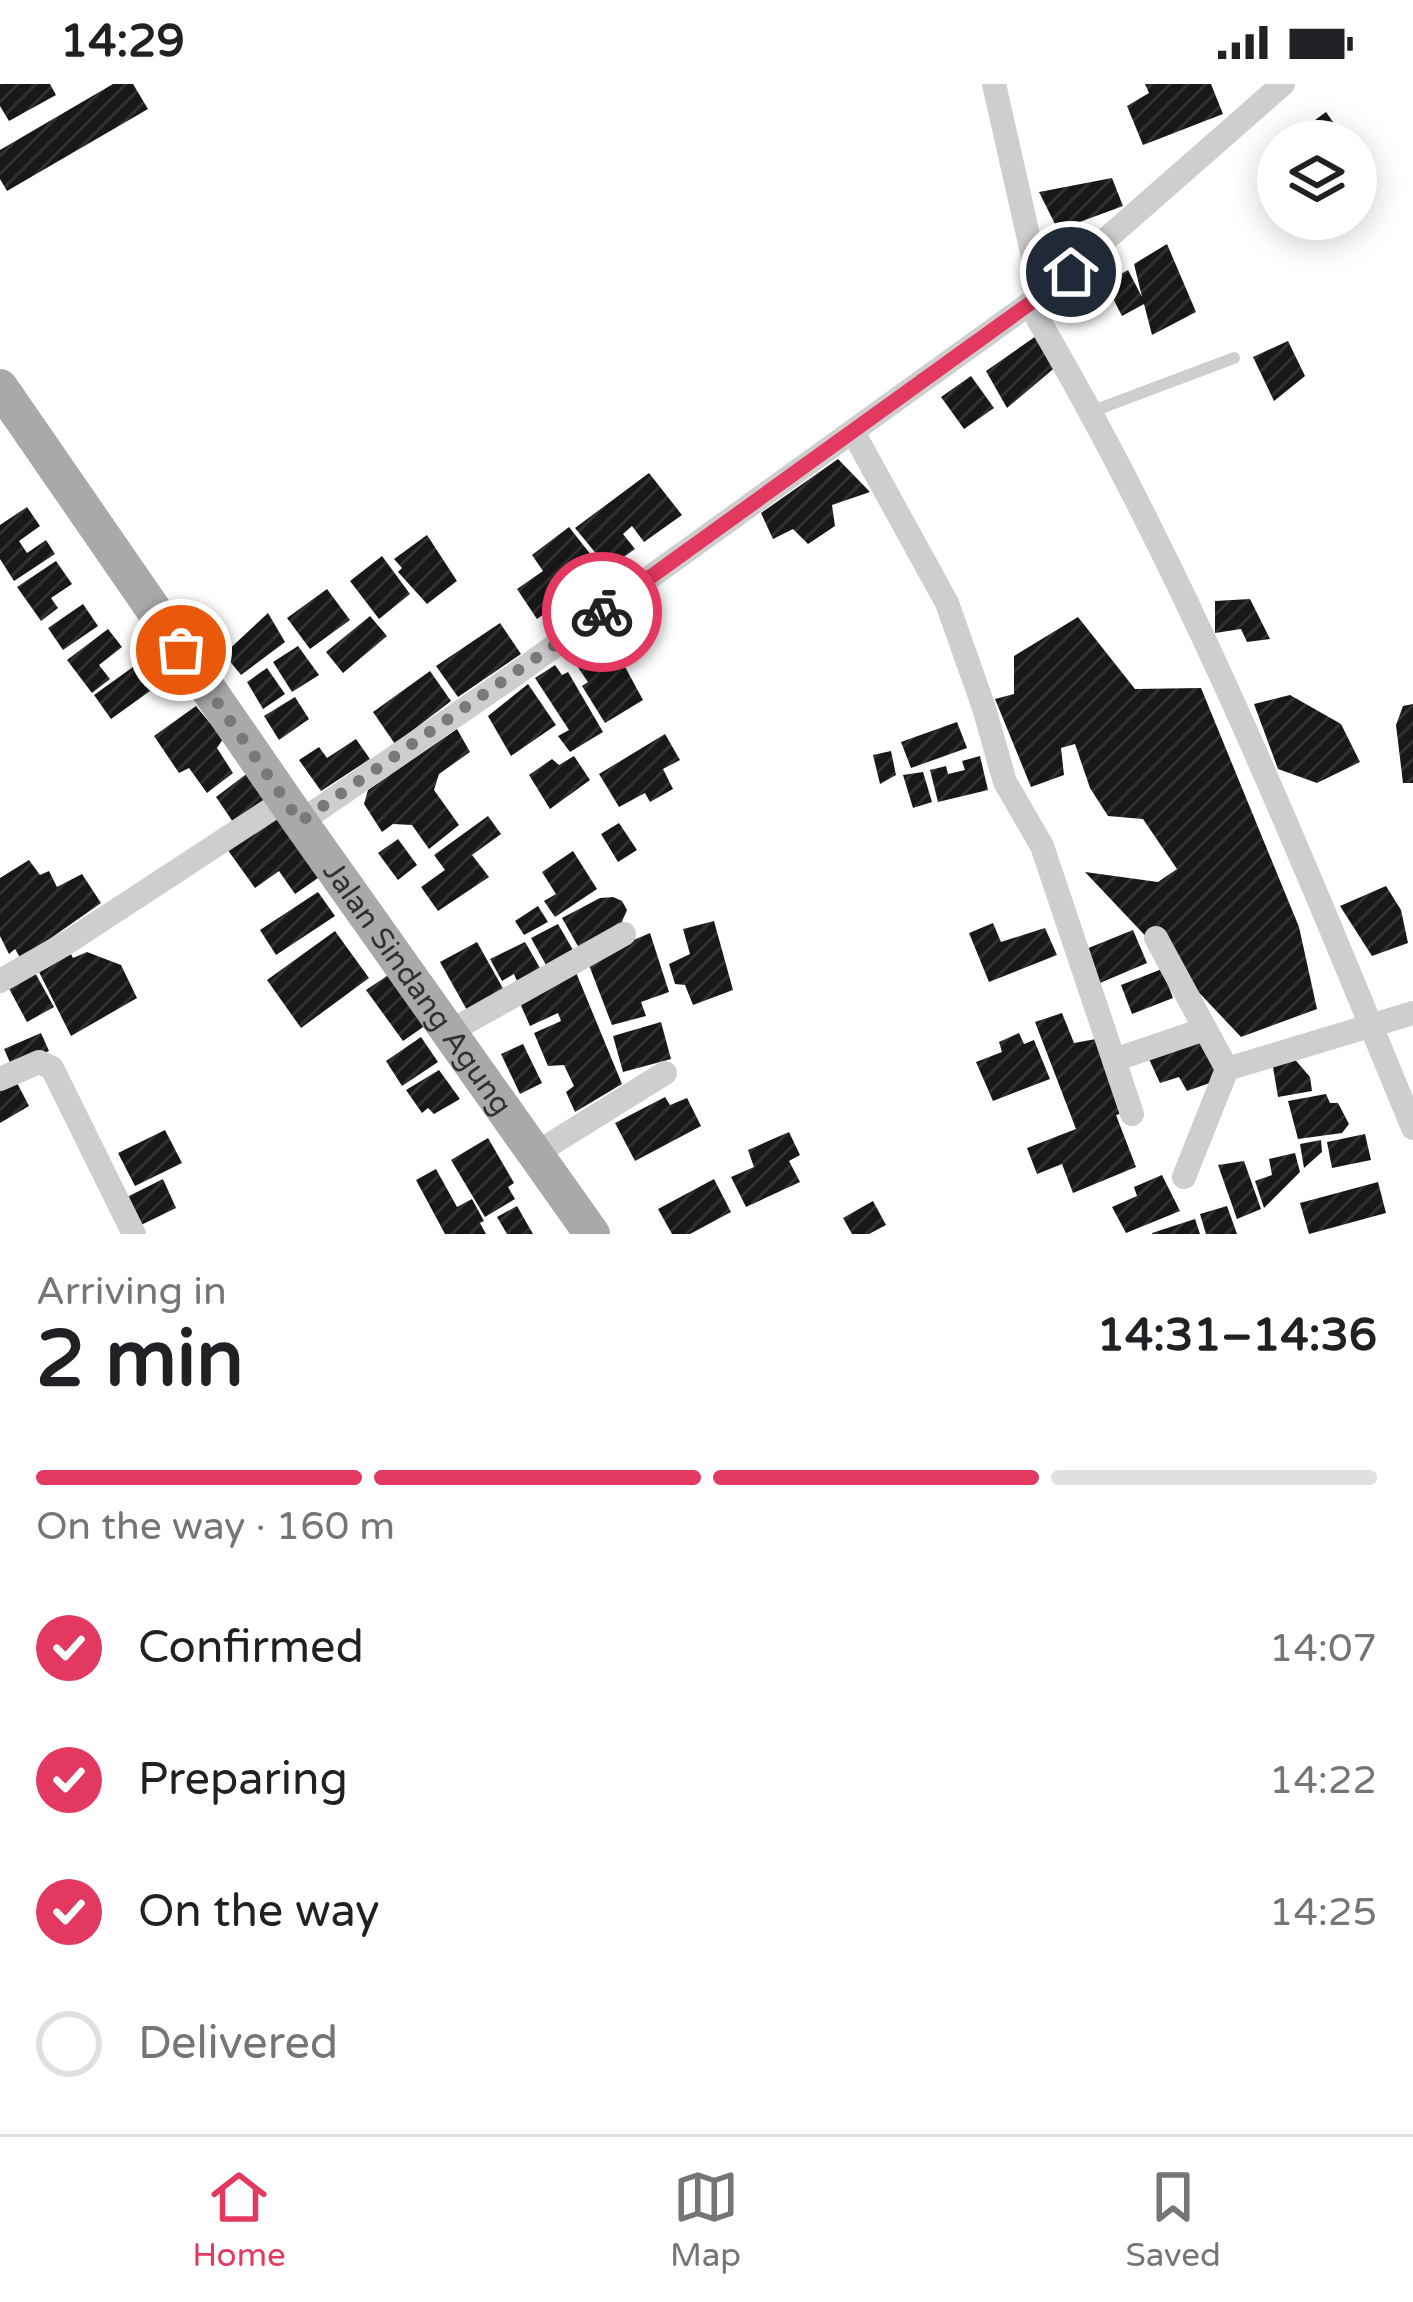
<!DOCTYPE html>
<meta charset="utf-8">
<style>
:root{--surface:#fff;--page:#f6f6f6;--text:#202124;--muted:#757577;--line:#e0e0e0;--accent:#e3385f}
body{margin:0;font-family:"Varela Round",sans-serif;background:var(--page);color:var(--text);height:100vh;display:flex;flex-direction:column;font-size:45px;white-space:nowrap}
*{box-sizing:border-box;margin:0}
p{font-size:39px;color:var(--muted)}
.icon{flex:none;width:66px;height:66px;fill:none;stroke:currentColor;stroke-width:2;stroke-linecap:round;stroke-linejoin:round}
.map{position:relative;height:1150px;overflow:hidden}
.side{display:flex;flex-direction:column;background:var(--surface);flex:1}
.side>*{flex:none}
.fabs{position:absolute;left:1257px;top:36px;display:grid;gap:24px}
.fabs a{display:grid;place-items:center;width:120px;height:120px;border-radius:50%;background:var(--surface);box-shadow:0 6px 30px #0003;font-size:60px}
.pin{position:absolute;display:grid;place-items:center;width:102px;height:102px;color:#fff;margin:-51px;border:6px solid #fff;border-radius:50%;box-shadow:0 3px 12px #0007}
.courier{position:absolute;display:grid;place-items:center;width:120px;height:120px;margin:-60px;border:9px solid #e3385f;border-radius:50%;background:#fff;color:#222;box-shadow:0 3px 15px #0007}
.headline em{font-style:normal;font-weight:700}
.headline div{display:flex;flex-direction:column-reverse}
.headline{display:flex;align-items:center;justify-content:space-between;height:204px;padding:0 36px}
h1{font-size:78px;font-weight:700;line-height:90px}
.bar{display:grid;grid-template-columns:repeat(4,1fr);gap:18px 12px;align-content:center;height:144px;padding:0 36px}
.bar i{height:15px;border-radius:9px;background:var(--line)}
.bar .active{background:var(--accent)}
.bar p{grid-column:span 4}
ol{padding:0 36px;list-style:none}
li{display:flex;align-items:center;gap:36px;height:132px}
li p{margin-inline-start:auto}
li .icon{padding:12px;border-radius:50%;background:var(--accent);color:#fff;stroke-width:4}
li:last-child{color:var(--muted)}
li i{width:66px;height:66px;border:6px solid var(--line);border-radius:50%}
.status{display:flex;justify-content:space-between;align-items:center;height:84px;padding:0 60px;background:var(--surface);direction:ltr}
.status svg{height:33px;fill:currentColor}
.dock{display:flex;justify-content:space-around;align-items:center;height:168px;border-top:3px solid var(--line);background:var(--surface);font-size:33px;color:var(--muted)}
.dock a{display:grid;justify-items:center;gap:6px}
.dock .active{color:var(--accent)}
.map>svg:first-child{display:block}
.building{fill:url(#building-hatch)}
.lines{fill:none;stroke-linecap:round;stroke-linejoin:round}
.lane{stroke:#cecece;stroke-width:12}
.street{stroke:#cecece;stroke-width:24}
.primary{stroke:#a9a9a9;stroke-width:36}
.done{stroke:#797979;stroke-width:12;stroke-dasharray:0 21.6}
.route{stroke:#e3385f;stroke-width:15}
.labels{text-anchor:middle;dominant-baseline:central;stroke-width:12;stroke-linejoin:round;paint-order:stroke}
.street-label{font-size:30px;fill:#313131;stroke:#fff}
</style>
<div class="status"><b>14:29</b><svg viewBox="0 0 49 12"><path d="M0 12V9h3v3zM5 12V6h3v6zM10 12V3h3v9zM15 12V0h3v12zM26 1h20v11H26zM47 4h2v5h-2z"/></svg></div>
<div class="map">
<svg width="1413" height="1150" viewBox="0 0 1413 1150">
<defs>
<pattern id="building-hatch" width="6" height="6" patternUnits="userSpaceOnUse" patternTransform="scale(3)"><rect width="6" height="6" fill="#181818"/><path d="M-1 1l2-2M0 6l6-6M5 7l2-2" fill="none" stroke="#313131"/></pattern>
</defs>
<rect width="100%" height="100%" fill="#fff"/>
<g class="building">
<polygon points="0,0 50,0 56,11 9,37 0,22"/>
<polygon points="113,0 133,0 148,25 7,107 0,95 0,66"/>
<polygon points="1145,0 1211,0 1223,30 1143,61 1127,22 1149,9"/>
<polygon points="1326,28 1343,52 1335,57 1286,57"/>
<polygon points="1112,94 1123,122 1058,146 1039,108"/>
<polygon points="1167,160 1196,228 1152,251 1144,220 1122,232 1105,199 1128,186 1142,213 1134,180"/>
<polygon points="1039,250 1058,281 1007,324 986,287"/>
<polygon points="1288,257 1305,292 1274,317 1253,273"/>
<polygon points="971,292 994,324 964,345 941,313"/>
<polygon points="838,375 870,408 832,421 835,442 808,460 793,445 773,455 761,429"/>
<polygon points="649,389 682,431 644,458 632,442 623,450 635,465 608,484 575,444"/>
<polygon points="27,423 40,442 19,457 27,469 46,456 55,470 14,497 0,475 0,441"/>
<polygon points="569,443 599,481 562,510 549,495 564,516 537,535 517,505 543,487 532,471"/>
<polygon points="427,451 457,497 427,520 398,488 402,484 394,475"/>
<polygon points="382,472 410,510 379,535 350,497"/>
<polygon points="56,477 72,500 51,514 58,524 41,537 17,503"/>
<polygon points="327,505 350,536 310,565 287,534"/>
<polygon points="1250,515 1270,555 1247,558 1241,545 1215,549 1215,517"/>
<polygon points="83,520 98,542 63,566 48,544"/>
<polygon points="268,529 285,558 241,591 224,570"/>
<polygon points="370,532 387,552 343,589 326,568"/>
<polygon points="1078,533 1135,605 1201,604 1299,843 1317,925 1241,953 1085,788 1158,798 1177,785 1143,735 1108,732 1090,704 1075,660 1061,664 1064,691 1031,703 995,615 1014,610 1014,572"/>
<polygon points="500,539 521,570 458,613 436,582"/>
<polygon points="108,545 122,563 99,581 110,595 92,609 67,576"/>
<polygon points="611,557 643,616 605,639 582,602 588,598 575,579"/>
<polygon points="298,562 319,591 292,608 273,578"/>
<polygon points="140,578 157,602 111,635 94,611"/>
<polygon points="555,581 562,591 568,588 603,648 570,668 558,652 569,646 535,594"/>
<polygon points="267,584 285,610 263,625 247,598"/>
<polygon points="430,587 451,617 395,660 373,628"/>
<polygon points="528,600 556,641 511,672 488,632"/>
<polygon points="1290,611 1341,640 1360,678 1317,699 1278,685 1254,620"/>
<polygon points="295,613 309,635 279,656 264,632"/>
<polygon points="1413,620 1413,699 1403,699 1396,641 1403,622"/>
<polygon points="196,622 223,655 217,664 233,689 207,709 189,684 179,689 154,652"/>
<polygon points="957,638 967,664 911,684 901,658"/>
<polygon points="457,645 470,668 439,690 434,706 459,741 429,765 412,741 393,740 382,748 364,720 368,706"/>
<polygon points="665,650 680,676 663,685 673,705 650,718 645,709 619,723 599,690"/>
<polygon points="356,655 370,675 321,707 299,676 319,663 327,674"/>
<polygon points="891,667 896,691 880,700 873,671"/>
<polygon points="574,672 590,696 550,725 529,691 552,675 559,681"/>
<polygon points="980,672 988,706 938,718 930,686 946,682 948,690 965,686 962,677"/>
<polygon points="257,682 277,708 233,738 216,713"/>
<polygon points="923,688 932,718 913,724 903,691"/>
<polygon points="285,727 328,787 295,810 279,787 255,804 227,765"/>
<polygon points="488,732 501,750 472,771 489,793 438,827 421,803 445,786 434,771"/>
<polygon points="619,739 637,766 618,778 601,750"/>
<polygon points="398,755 417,781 398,796 378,769"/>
<polygon points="573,767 597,805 555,833 544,817 556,810 542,788"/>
<polygon points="29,776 40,791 49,787 57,803 82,790 101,819 21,875 15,865 9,870 0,852 0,794"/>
<polygon points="1386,802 1401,826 1408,859 1372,872 1340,822"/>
<polygon points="318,808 335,832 276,871 260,846"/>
<polygon points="613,813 622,817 627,826 621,840 579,864 562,834 600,814"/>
<polygon points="538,822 548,838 524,851 515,837"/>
<polygon points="714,837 733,906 693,921 685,901 675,900 669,880 690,870 683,845"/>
<polygon points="993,839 1001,858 1045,844 1057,871 989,898 969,849"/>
<polygon points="558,840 573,866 546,881 531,854"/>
<polygon points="1133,846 1147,879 1100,899 1086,865"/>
<polygon points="335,847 369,894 301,944 267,896"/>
<polygon points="650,849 669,908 641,918 646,932 612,941 587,876"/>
<polygon points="477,858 505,908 468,928 440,878"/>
<polygon points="525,858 540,884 517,897 514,890 502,897 490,875"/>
<polygon points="68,864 73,874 87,868 121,881 137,914 71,952 35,880"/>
<polygon points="402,882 439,932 403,957 366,906"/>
<polygon points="33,885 54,923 27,938 6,899"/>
<polygon points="1162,885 1173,914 1132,930 1121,901"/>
<polygon points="575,886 622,1000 575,1028 566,1008 574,1002 564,981 548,982 534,949 561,937 558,929 530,942 519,917"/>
<polygon points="1062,929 1074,959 1096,955 1120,1030 1116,1031 1136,1083 1073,1109 1062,1080 1037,1090 1027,1064 1076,1045 1035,938"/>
<polygon points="661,938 671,975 623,988 613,952"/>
<polygon points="41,949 49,967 12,983 4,965"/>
<polygon points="1019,949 1024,960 1034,956 1050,995 993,1017 976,978 1002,968 999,958"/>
<polygon points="421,953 438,978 402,1002 386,977"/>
<polygon points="1200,956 1221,995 1187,1007 1179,993 1160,999 1149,975"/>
<polygon points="523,960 542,999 520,1010 501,970"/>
<polygon points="1292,972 1310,993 1312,1007 1278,1013 1272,977"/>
<polygon points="439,986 460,1015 434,1030 428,1024 422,1029 406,1006"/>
<polygon points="15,995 29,1022 0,1039 0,1004"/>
<polygon points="1326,1010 1330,1019 1338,1019 1349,1040 1342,1049 1298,1055 1288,1017"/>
<polygon points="665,1013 670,1021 687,1014 701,1042 635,1077 615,1039"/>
<polygon points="165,1046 182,1079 135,1102 118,1069"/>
<polygon points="789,1048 800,1071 789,1077 800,1098 746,1123 731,1093 754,1083 748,1066"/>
<polygon points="1365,1050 1371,1076 1332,1084 1327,1058"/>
<polygon points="488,1054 514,1099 508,1103 515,1115 485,1133 451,1076"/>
<polygon points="1321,1056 1322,1068 1304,1084 1300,1060"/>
<polygon points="1295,1069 1300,1088 1264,1124 1255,1097 1272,1091 1269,1075"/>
<polygon points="1244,1077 1261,1125 1237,1135 1218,1081"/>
<polygon points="436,1085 457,1123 472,1115 484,1137 480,1139 486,1150 445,1150 416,1096"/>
<polygon points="1162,1091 1180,1127 1126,1149 1112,1123 1137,1112 1134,1103"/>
<polygon points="163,1095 176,1124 141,1141 127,1113"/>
<polygon points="714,1095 731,1128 690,1150 672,1150 658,1125"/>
<polygon points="1378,1098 1386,1129 1309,1150 1300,1119"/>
<polygon points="873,1117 886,1141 869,1150 852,1150 843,1134"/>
<polygon points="517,1122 533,1150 507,1150 497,1133"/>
<polygon points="1227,1122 1237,1150 1206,1150 1200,1130"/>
<polygon points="1195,1135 1200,1150 1152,1150 1152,1149"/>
</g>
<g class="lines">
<polyline class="lane" points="1093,327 1234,274"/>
<g class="street">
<polyline points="994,0 1033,173 1047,212"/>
<path d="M1029,220C1184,481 1298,764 1413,1044"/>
<polyline points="853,348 947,519 984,624 1005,698 1042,762 1132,1030"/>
<polyline points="300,738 513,592 1029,220 1047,212 1096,164 1283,0"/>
<polyline points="1156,854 1227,985 1413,929"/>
<polyline points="0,897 65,860 285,716"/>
<polyline points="449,948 624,850"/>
<polyline points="1114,976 1205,945"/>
<polyline points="0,995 39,978 52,984 134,1150"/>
<polyline points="535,1070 665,989"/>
<polyline points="1184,1093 1227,985"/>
</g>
<path class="primary" id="s1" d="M0,303L300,738L592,1150"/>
</g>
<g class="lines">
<polyline class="done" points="181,566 300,738 602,528"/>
<polyline class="route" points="602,528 1029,220 1047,212 1071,188"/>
</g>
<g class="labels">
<g class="street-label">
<text stroke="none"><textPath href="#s1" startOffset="732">Jalan Sindang Agung</textPath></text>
</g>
</g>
</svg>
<div class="fabs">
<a><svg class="icon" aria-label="layers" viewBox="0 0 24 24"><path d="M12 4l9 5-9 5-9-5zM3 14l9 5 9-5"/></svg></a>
</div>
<div class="pin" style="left:181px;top:566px;background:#ea580c"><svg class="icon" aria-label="bag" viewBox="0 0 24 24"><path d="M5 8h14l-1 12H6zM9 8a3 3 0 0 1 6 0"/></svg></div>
<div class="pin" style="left:1071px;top:188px;background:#1f2937"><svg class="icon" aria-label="home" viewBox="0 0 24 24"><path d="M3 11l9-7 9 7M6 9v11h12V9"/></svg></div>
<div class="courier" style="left:602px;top:528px"><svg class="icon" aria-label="bike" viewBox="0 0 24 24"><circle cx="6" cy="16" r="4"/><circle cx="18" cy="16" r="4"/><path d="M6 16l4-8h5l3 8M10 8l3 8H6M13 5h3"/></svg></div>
</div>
<section class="side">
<div class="headline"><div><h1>2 min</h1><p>Arriving in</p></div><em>14:31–14:36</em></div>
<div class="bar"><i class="active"></i><i class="active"></i><i class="active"></i><i></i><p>On the way · 160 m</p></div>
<ol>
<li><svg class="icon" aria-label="check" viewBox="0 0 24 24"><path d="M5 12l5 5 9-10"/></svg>Confirmed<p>14:07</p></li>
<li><svg class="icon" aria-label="check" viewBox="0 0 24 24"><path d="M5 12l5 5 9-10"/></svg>Preparing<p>14:22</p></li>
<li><svg class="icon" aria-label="check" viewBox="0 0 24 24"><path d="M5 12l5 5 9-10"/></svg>On the way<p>14:25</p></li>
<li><i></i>Delivered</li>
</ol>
</section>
<nav class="dock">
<a class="active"><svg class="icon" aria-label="home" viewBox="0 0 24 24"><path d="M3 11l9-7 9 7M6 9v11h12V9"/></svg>Home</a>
<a><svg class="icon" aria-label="map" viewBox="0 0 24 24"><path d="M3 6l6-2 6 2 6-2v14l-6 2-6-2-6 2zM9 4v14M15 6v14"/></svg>Map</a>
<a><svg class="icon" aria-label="saved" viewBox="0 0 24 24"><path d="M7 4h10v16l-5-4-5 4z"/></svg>Saved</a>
</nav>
